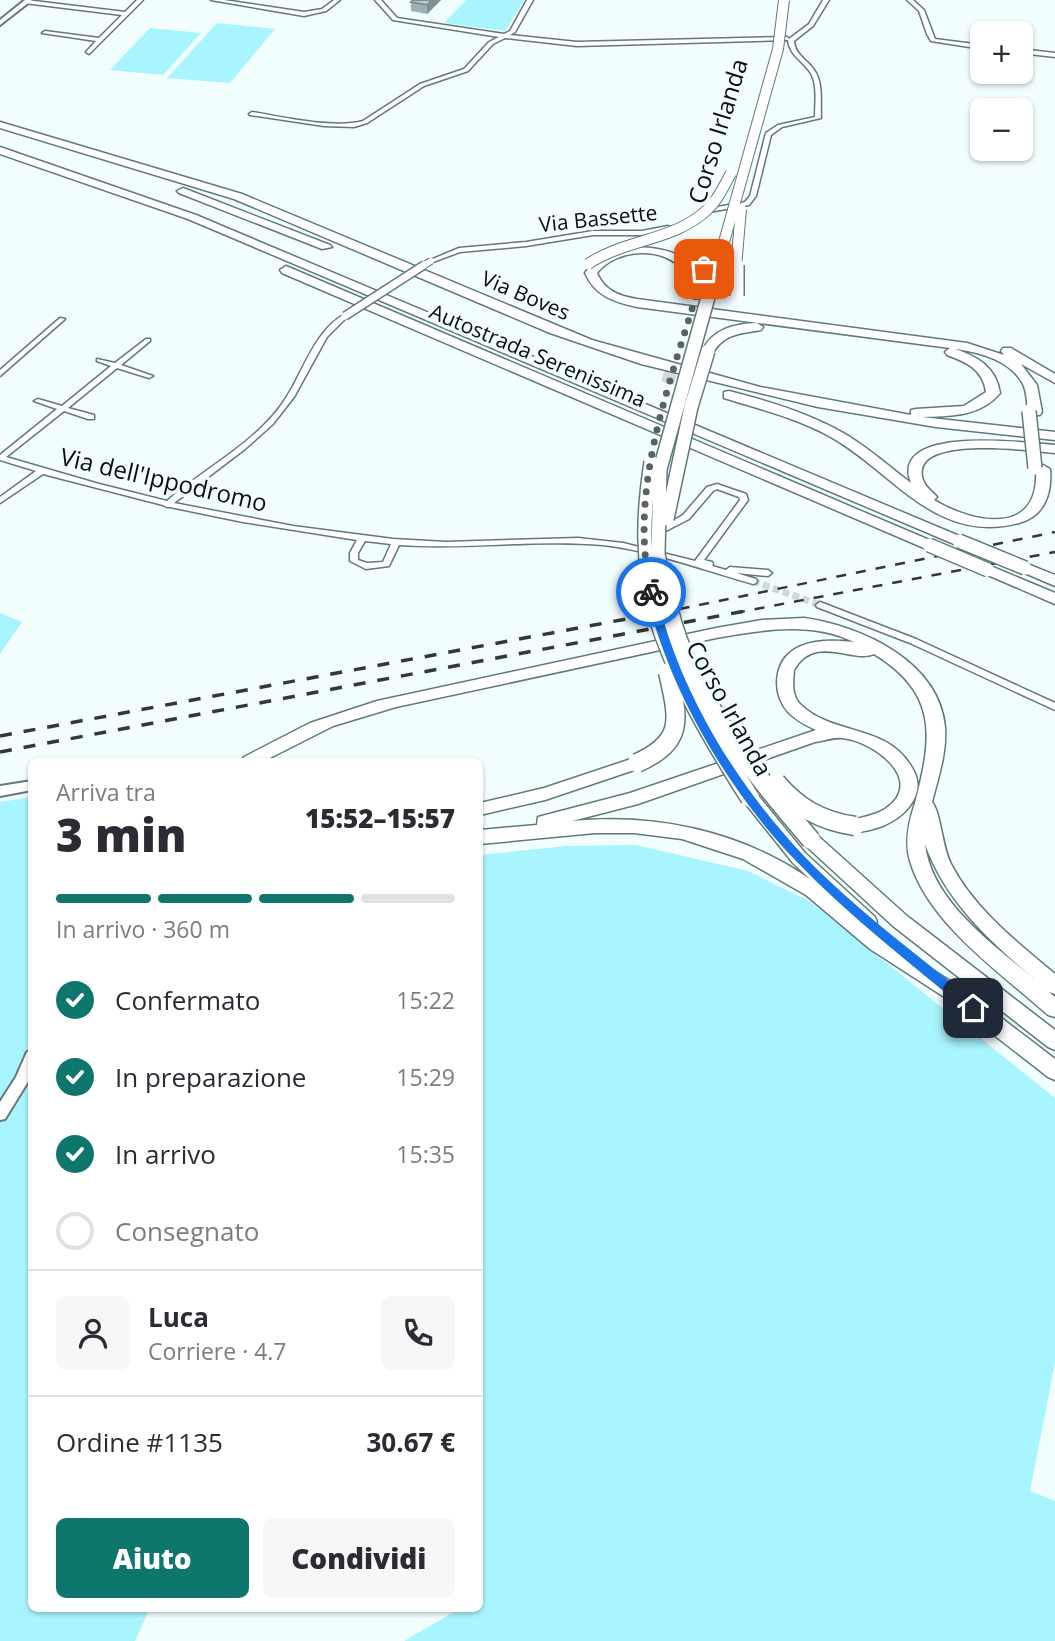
<!DOCTYPE html>
<html lang="it">
<meta charset="utf-8">
<style>
:root{--surface:#fff;--page:#f7f7f7;--text:#2b2b33;--muted:#7c7c81;--line:#e1e1e2;--accent:#0f766e}
body{margin:0;font-family:"Open Sans",sans-serif;background:var(--page);color:var(--text);height:100vh;display:flex;flex-direction:column;font-size:26px;white-space:nowrap}
*{box-sizing:border-box;margin:0}
p{font-size:23px;color:var(--muted)}
.icon{flex:none;width:38px;height:38px;fill:none;stroke:currentColor;stroke-width:2;stroke-linecap:round;stroke-linejoin:round}
.map{position:relative;flex:1;overflow:hidden}
.side{position:absolute;left:28px;top:758px;width:455px;height:854px;display:flex;flex-direction:column;background:var(--surface);border-radius:10px;box-shadow:0 2px 5px #0004}
.side>*{flex:none}
.tools{position:absolute;left:970px;top:21px;display:grid;gap:14px}
.tools a{display:grid;place-items:center;width:63px;height:63px;border-radius:10px;background:var(--surface);box-shadow:0 2px 5px #0004;font-size:35px}
.pin{position:absolute;display:grid;place-items:center;width:60px;height:60px;color:#fff;margin:-30px;border-radius:14px;box-shadow:0 4px 10px #0006}
.courier{position:absolute;display:grid;place-items:center;width:70px;height:70px;margin:-35px;border:5px solid #1a73e8;border-radius:50%;background:#fff;color:#222;box-shadow:0 2px 9px #0007}
.head em{font-style:normal;font-weight:800}
.head div{display:flex;flex-direction:column-reverse}
.head{display:flex;align-items:center;justify-content:space-between;height:119px;padding:0 28px}
h1{font-size:46px;font-weight:800;line-height:52px}
.bar{display:grid;grid-template-columns:repeat(4,1fr);gap:10px 7px;align-content:center;height:84px;padding:0 28px}
.bar i{height:9px;border-radius:5px;background:var(--line)}
.bar .active{background:var(--accent)}
.bar p{grid-column:span 4}
.line{display:flex;align-items:center;gap:18px;padding:0 28px;border-top:2px solid var(--line)}
.line div{flex:1}
.round{display:grid;place-items:center;flex:none;width:74px;height:74px;border-radius:10px;background:var(--page)}
ol{padding:0 28px;list-style:none}
li{display:flex;align-items:center;gap:21px;height:77px}
li p{margin-inline-start:auto}
li .icon{padding:7px;border-radius:50%;background:var(--accent);color:#fff;stroke-width:4}
li:last-child{color:var(--muted)}
li i{width:38px;height:38px;border:4px solid var(--line);border-radius:50%}
.primary-button{display:flex;gap:14px;margin-top:auto;padding:14px 28px}
.primary-button a{flex:1;height:80px;border-radius:10px;background:var(--accent);color:#fff;font-size:28px;font-weight:800;line-height:80px;text-align:center}
.primary-button a+a{background:var(--page);color:var(--text)}
.map>svg:first-child{display:block}
.green{fill:#a9f5ff}
.lines{fill:none;stroke-linecap:round;stroke-linejoin:round}
.street-tunnel{stroke:#cfd9da;stroke-width:7;stroke-dasharray:7 3.5;stroke-linecap:butt}
.highway-tunnel{stroke:#cfd9da;stroke-width:13;stroke-dasharray:13 7;stroke-linecap:butt}
.street-casing{stroke:#61797c;stroke-width:3}
.secondary-casing{stroke:#61797c;stroke-width:4}
.highway-casing{stroke:#61797c;stroke-width:3}
.street{fill:#fff;fill-rule:evenodd}
.secondary{fill:#fff;fill-rule:evenodd}
.highway{fill:#fff;fill-rule:evenodd}
.rail-far1{stroke:#30393a;stroke-width:2.5;stroke-dasharray:10 10;stroke-linecap:butt}
.rail{stroke:#30393a;stroke-width:3.5;stroke-dasharray:12 12;stroke-linecap:butt}
.street-bridge-far1-casing{stroke:#61797c;stroke-width:8;stroke-linecap:butt}
.street-bridge-casing{stroke:#61797c;stroke-width:10;stroke-linecap:butt}
.highway-bridge-far2-casing{stroke:#61797c;stroke-width:12;stroke-linecap:butt}
.highway-bridge-far1-casing{stroke:#61797c;stroke-width:16;stroke-linecap:butt}
.highway-bridge-casing{stroke:#61797c;stroke-width:21;stroke-linecap:butt}
.street-bridge-far1{stroke:#fff;stroke-width:6}
.street-bridge{stroke:#fff;stroke-width:7}
.highway-bridge-far2{stroke:#fff;stroke-width:10}
.highway-bridge-far1{stroke:#fff;stroke-width:13}
.highway-bridge{stroke:#fff;stroke-width:18}
.wall{fill:#9bb1b5}
.shaded-wall{fill:#7e9093}
.building{fill:#b4ced2;stroke:#7e9093;stroke-width:2}
.route{fill:#1a73e8}
.done{stroke:#596364;stroke-width:7;stroke-dasharray:0 12.6}
.labels{text-anchor:middle;dominant-baseline:central;stroke-width:7;stroke-linejoin:round;paint-order:stroke}
.far-street-label{font-size:21px;fill:#071011;stroke:#f2fdfe}
.street-label{font-size:24px;fill:#071011;stroke:#f2fdfe}
</style>
<div class="map">
<svg width="1055" height="1641" viewBox="0 0 1055 1641">
<rect width="100%" height="100%" fill="#f2fdfe"/>
<g class="green">
<polygon points="466,0 524,0 505,31 444,23"/>
<polygon points="217,23 275,29 230,83 167,78"/>
<polygon points="150,28 201,33 163,75 110,70"/>
<polygon points="0,613 22,622 0,654"/>
<polygon points="31,797 32,1608 150,1608 135,1641 0,1641 0,802"/>
<polygon points="636,845 748,871 809,901 1055,1098 1055,1363 1030,1491 1055,1501 1055,1641 404,1641 461,1608 480,1608 480,855 567,846"/>
</g>
<g class="lines">
<polyline class="street-tunnel" points="753,581 820,605"/>
<g class="highway-tunnel">
<polyline points="663,375 700,385"/>
<polyline points="1025,442 1045,444"/>
</g>
<g class="street-casing">
<g id="street">
<polygon points="26,0 125,12 137,0 143,0 89,54 86,52 96,41 42,33 45,31 99,38 122,15 24,3 23,2"/>
<polygon points="211,0 224,0 304,12 322,9 334,0 340,0 326,11 304,16"/>
<path d="M375,0H381L397,18L504,34L510,31L527,0H533L515,32L510,35L577,42L787,37L789,39L809,24L823,0H829L813,26L794,41C795,56 809,60 816,73C823,86 820,104 821,118L782,127L771,135L756,196L749,205L703,213L701,212V210L745,202L750,196L766,133L778,125L815,117C815,103 818,84 810,72C802,60 790,56 788,40L577,46L505,38L493,44L468,71L424,86L367,123L354,127L324,126L250,115L249,114L252,112C283,117 333,129 363,121L420,84L464,69L489,42L499,37L393,20Z"/>
<polygon points="907,0 913,0 924,10 935,39 982,45 982,49 931,41 927,34 919,11"/>
<polygon points="1020,49 1055,53 1055,57 1020,53"/>
<polygon points="668,226 671,228 670,229 642,235 593,235 526,246 460,252 433,262 428,261 459,248 526,242 593,231 642,231"/>
<path d="M345,314L348,316L327,337L294,397L273,424L245,449L174,503L293,526L393,539L446,542L578,538L623,543L695,561L740,500L739,497L717,489L713,491L689,519L660,534L657,535L653,532L683,515L707,487L717,484L746,494L748,500L704,560L712,562L713,564L712,566L726,570L730,567L768,570L772,573L768,576L736,573L756,579L757,581L756,583L753,584C703,570 654,551 603,545C535,539 467,550 399,545L389,566L366,569L350,561V553L357,540L243,522L170,507H167L163,505L43,474L0,503V497L36,471L0,460V455L57,409L34,401L38,399L62,406L111,366L97,361V359L115,363L146,339H150V341L121,365L153,376L149,378L117,368L68,408L94,415V419H88L64,411L6,457L99,484L167,501C206,467 258,442 286,398C304,370 315,330 345,314ZM365,541L391,544L383,562L367,563L358,560V553Z"/>
<polygon points="60,318 65,319 0,376 0,370"/>
<polygon points="820,602 916,639 1055,703 1055,710 910,643 817,607 816,605"/>
</g>
</g>
<g class="secondary-casing">
<g id="secondary">
<polygon points="25,0 32,0 0,25 0,20"/>
<polygon points="32,781 32,790 0,796 0,786"/>
<polygon points="32,1050 32,1074 29,1080 5,1119 0,1120 0,1102 16,1077 27,1052"/>
</g>
</g>
<g class="highway-casing">
<g id="highway">
<path d="M0,122L242,194L592,340L760,387L911,415V410L916,409L964,406L986,392C983,369 966,362 947,355L945,352L950,348L637,307C614,302 595,296 585,273C591,265 596,258 605,254C635,238 716,250 701,298H693C689,290 691,279 685,272C664,245 617,248 597,273C605,291 619,296 637,299L967,343L1004,355L1001,351L1003,348H1011L1055,374V383L1021,364L1037,385L1042,412L1040,415H1030L1028,412C1027,404 1027,392 1023,384C1011,361 980,352 955,349C978,357 996,367 1000,393C980,417 950,416 922,417L1055,432V440L936,427L818,407L641,364L550,333L234,199L0,128Z"/>
<polygon points="0,147 196,215 964,538 966,541 959,546 954,544 188,219 0,154"/>
<polygon points="183,188 330,245 332,247 322,249 179,193 177,191"/>
<polygon points="286,266 934,542 936,545 929,550 924,548 282,273 280,270"/>
<path d="M757,323L763,327L761,330C739,334 725,333 712,354L708,355L702,351C713,329 733,324 757,323Z"/>
<path d="M729,391C769,401 815,415 850,437C872,451 891,468 911,483C888,424 1027,443 1055,445V453C1033,451 907,433 923,480C926,488 932,491 937,497L934,500C974,524 1040,537 1036,469L1043,465L1050,469C1052,493 1045,516 1019,523C935,545 894,472 829,436C797,418 759,409 724,398V392Z"/>
<polygon points="1025,563 1055,575 1055,586 1020,571 1018,568"/>
<polygon points="988,565 1055,593 1055,604 983,573 981,570"/>
<path d="M804,618C861,626 939,661 945,727C947,753 938,778 932,802C941,813 942,847 951,864C974,909 1017,942 1055,974V994L1049,992L1055,997V1017L1048,1015C1001,973 928,923 910,861C904,842 909,821 915,803C932,738 939,694 874,654C853,664 815,633 794,670C793,682 791,696 801,705C834,736 886,724 911,766C916,774 919,782 917,791C913,807 900,818 885,825C874,829 860,834 849,831L846,826L849,821C861,817 874,816 885,809C927,781 874,741 842,738C834,737 824,741 815,742L638,804L572,821C656,813 740,831 810,879L793,863L741,798L744,793H756L805,853L875,917L877,922L871,929L901,951L965,990L1055,1059V1080L1048,1077L949,1000L870,949L806,895L743,859L682,839L634,833H595L480,844V830L537,825L538,817L630,793L816,730C805,725 796,720 788,712C772,694 773,662 795,649C812,639 835,640 854,642C810,621 762,630 716,638L396,707L333,726L264,761H242L244,757L310,723L377,701L716,628L762,620ZM925,844C946,902 988,939 1033,978C993,944 931,901 925,844Z"/>
<polygon points="637,757 645,763 643,767 545,800 480,815 480,803 544,788"/>
<polygon points="811,833 817,835 907,916 1055,1030 1055,1050 1048,1047 893,926 805,845 802,840 805,835"/>
</g>
</g>
<use href="#street" class="street"/>
<use href="#secondary" class="secondary"/>
<use href="#highway" class="highway"/>
<g class="rail-far1">
<polyline points="660,613 1055,532"/>
<polyline points="735,613 1055,552"/>
</g>
<g class="rail">
<polyline points="0,736 669,611"/>
<polyline points="0,752 745,611"/>
</g>
<g class="street-bridge-far1-casing">
<polyline id="street-bridge-far1" points="421,267 431,261"/>
</g>
<g class="street-bridge-casing">
<polyline id="street-bridge" points="345,316 424,265"/>
</g>
<g class="highway-bridge-far2-casing">
<g id="highway-bridge-far2">
<path d="M588,264C625,239 674,241 707,210C718,200 724,186 731,173"/>
<polyline points="717,267 778,49 784,0"/>
<polyline points="736,267 741,209"/>
</g>
</g>
<g class="highway-bridge-far1-casing">
<g id="highway-bridge-far1">
<polyline points="737,265 737,296"/>
<polyline points="1029,411 1035,468"/>
<path d="M651,462C643,514 641,562 656,613"/>
<polyline points="667,519 691,407 708,351"/>
<polyline points="959,541 1025,568"/>
<polyline points="929,545 988,570"/>
<polyline points="670,613 658,554 660,469 717,265"/>
</g>
</g>
<g class="highway-bridge-casing">
<g id="highway-bridge">
<path d="M656,611C677,679 712,738 750,798"/>
<path d="M669,611C691,698 754,773 811,840"/>
<path d="M637,763C686,741 678,718 668,672"/>
<path d="M776,782C798,808 821,821 855,826"/>
</g>
</g>
<use href="#street-bridge-far1" class="street-bridge-far1"/>
<use href="#street-bridge" class="street-bridge"/>
<use href="#highway-bridge-far2" class="highway-bridge-far2"/>
<use href="#highway-bridge-far1" class="highway-bridge-far1"/>
<use href="#highway-bridge" class="highway-bridge"/>
</g>
<polygon class="wall" points="413,0 441,0 427,14 411,11 411,2"/>
<polygon class="shaded-wall" points="432,0 441,0 427,14 427,5"/>
<polygon class="building" points="413,0 432,0 427,5 411,2"/>
<path class="route" d="M651,589L656,592C678,689 735,783 803,855C856,910 919,956 978,1004V1012H969C910,963 850,917 797,862C729,793 667,687 646,592Z"/>
<g class="lines">
<path class="done" d="M651,592C626,484 675,372 704,269"/>
</g>
<g class="labels">
<g class="far-street-label">
<text transform="translate(598 218) rotate(-6)">Via Bassette</text>
<text transform="translate(526 295) rotate(23)">Via Boves</text>
<text transform="translate(538 355) rotate(23)">Autostrada Serenissima</text>
</g>
<g class="street-label">
<text transform="translate(717 131) rotate(-73)">Corso Irlanda</text>
<text transform="translate(164 479) rotate(13)">Via dell'Ippodromo</text>
<text transform="translate(730 708) rotate(61)">Corso Irlanda</text>
</g>
</g>
</svg>
<div class="tools">
<a>+</a>
<a>−</a>
</div>
<div class="pin" style="left:704px;top:269px;background:#ea580c"><svg class="icon" aria-label="bag" viewBox="0 0 24 24"><path d="M5 8h14l-1 12H6zM9 8a3 3 0 0 1 6 0"/></svg></div>
<div class="pin" style="left:973px;top:1008px;background:#1f2937"><svg class="icon" aria-label="home" viewBox="0 0 24 24"><path d="M3 11l9-7 9 7M6 9v11h12V9"/></svg></div>
<div class="courier" style="left:651px;top:592px"><svg class="icon" aria-label="bike" viewBox="0 0 24 24"><circle cx="6" cy="16" r="4"/><circle cx="18" cy="16" r="4"/><path d="M6 16l4-8h5l3 8M10 8l3 8H6M13 5h3"/></svg></div>
<section class="side">
<div class="head"><div><h1>3 min</h1><p>Arriva tra</p></div><em>15:52–15:57</em></div>
<div class="bar"><i class="active"></i><i class="active"></i><i class="active"></i><i></i><p>In arrivo · 360 m</p></div>
<ol>
<li><svg class="icon" aria-label="check" viewBox="0 0 24 24"><path d="M5 12l5 5 9-10"/></svg>Confermato<p>15:22</p></li>
<li><svg class="icon" aria-label="check" viewBox="0 0 24 24"><path d="M5 12l5 5 9-10"/></svg>In preparazione<p>15:29</p></li>
<li><svg class="icon" aria-label="check" viewBox="0 0 24 24"><path d="M5 12l5 5 9-10"/></svg>In arrivo<p>15:35</p></li>
<li><i></i>Consegnato</li>
</ol>
<div class="line" style="height:126px"><a class="round"><svg class="icon" aria-label="person" viewBox="0 0 24 24"><circle cx="12" cy="8" r="4"/><path d="M4 21q1-7 8-7t8 7"/></svg></a><div><b>Luca</b><p>Corriere · 4.7</p></div><a class="round"><svg class="icon" aria-label="phone" viewBox="0 0 24 24"><path d="M5 4h4l2 5-3 2q2 4 5 5l2-3 5 2v4C11 20 4 13 5 4z"/></svg></a></div>
<div class="line" style="height:91px"><div>Ordine #1135</div><b>30.67 €</b></div>
<div class="primary-button"><a>Aiuto</a><a>Condividi</a></div>
</section>
</div>
